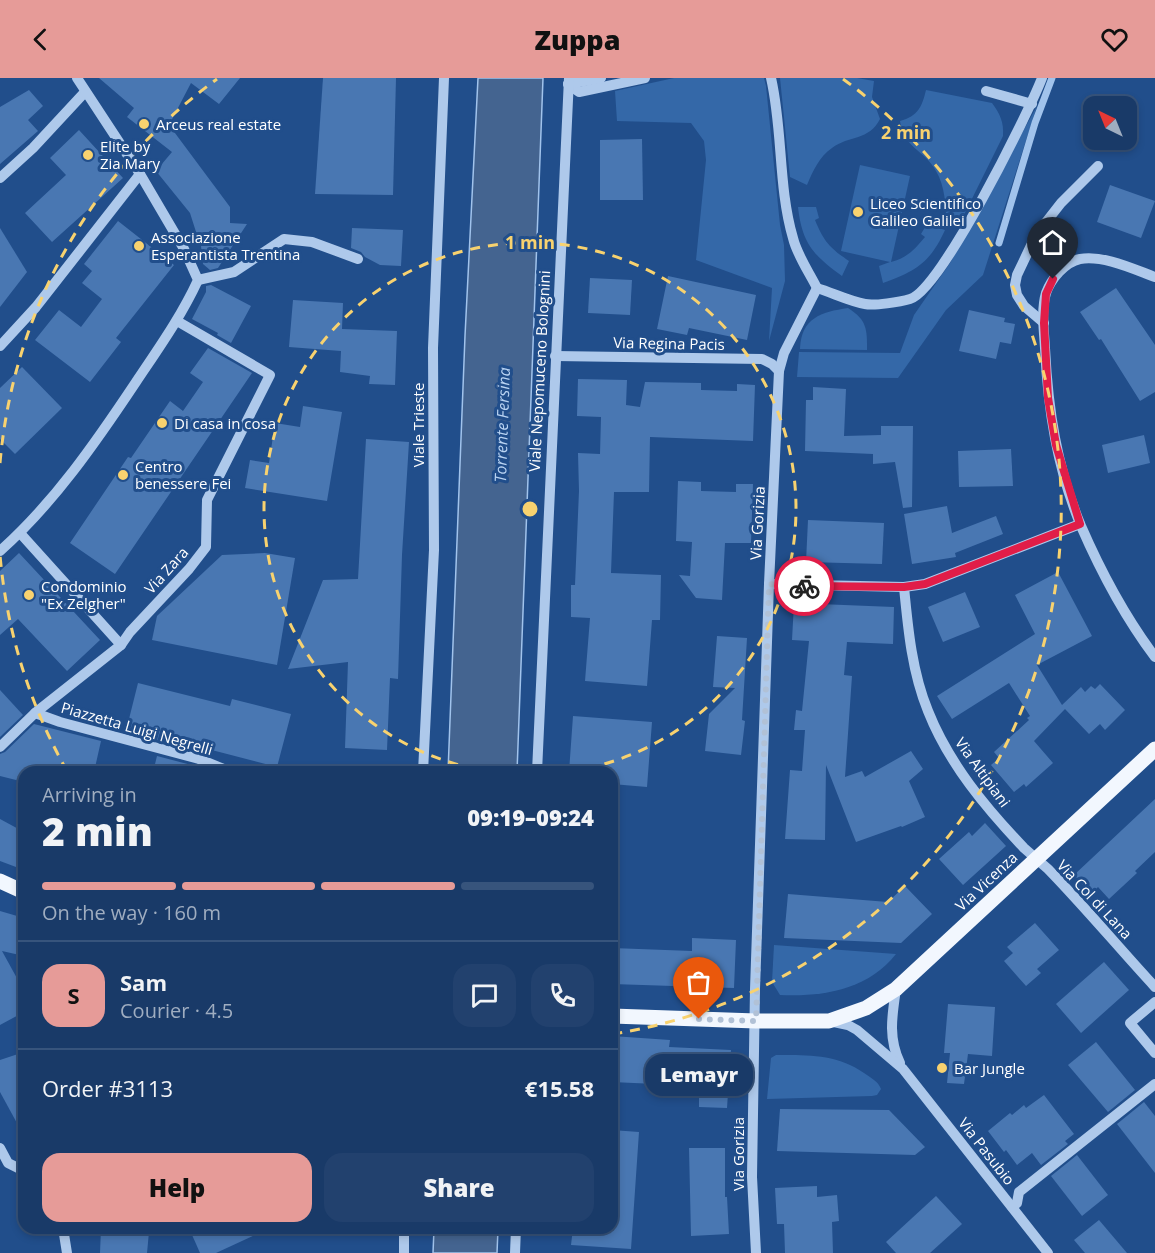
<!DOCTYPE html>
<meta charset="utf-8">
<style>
:root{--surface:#193a68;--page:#22416e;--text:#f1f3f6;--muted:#9fadc0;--line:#37547c;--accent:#e69b98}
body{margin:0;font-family:"Open Sans",sans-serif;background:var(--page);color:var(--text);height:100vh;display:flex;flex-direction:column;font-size:22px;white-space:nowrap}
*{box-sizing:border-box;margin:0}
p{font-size:20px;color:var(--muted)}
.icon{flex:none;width:33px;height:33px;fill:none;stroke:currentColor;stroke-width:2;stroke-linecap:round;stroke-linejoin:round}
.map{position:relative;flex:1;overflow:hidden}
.sheet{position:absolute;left:18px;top:688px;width:600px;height:468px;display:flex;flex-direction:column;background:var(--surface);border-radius:18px;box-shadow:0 3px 9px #0003,0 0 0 2px var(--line)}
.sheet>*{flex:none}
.needle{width:39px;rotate:317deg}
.buttons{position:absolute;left:1083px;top:18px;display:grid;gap:12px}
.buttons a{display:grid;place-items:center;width:54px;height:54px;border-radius:12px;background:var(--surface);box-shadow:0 3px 9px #0003,0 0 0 2px var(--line);font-size:30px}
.pin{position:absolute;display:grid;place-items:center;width:51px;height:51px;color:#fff;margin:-62px -26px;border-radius:50% 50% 50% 0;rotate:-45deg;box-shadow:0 0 6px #0007}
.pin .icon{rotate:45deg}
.courier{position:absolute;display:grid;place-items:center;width:60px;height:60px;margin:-30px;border:4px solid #e11d48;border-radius:50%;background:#fff;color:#222;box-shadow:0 2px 8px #0007}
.bubble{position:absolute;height:42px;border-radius:18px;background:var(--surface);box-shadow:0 3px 9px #0003,0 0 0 2px var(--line);font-size:20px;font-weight:800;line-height:42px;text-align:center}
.summary em{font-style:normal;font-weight:800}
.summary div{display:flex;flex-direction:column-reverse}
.summary{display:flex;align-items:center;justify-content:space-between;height:102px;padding:0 24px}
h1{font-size:39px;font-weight:800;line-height:45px}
.bar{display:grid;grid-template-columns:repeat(4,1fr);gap:9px 6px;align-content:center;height:72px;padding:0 24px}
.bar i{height:8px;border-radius:4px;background:var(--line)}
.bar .current{background:var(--accent)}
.bar p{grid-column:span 4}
.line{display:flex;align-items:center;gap:15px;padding:0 24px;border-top:2px solid var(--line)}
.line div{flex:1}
.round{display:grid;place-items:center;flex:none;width:63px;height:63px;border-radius:18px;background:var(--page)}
.button{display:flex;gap:12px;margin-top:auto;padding:12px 24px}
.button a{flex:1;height:69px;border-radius:18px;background:var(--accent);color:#111;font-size:24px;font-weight:800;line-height:69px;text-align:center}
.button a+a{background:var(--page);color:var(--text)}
header{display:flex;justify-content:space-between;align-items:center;height:78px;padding:0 24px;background:var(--accent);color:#111;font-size:27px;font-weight:800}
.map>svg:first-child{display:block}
.green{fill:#3468a8}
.water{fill:#446490;stroke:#a1c3ec;stroke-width:1.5}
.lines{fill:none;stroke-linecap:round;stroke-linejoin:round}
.stream{stroke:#a1c3ec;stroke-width:7}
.building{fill:#4977b2}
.minor{stroke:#aec9eb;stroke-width:10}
.major{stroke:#f2f7fe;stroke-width:15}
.done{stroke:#b1c1d6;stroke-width:6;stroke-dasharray:0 10.8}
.route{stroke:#e11d48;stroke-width:8}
.ring{fill:none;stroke:#f8d26f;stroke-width:3;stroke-dasharray:10 8}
.poi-dot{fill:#f8d26f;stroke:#214e8b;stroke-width:2}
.labels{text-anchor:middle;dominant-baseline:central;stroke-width:6;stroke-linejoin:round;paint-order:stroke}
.poi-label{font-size:15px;fill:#fff;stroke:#214e8b;text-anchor:start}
.street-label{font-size:15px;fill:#fff;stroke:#214e8b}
.water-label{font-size:16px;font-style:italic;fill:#b9d3f2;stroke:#214e8b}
.centre{fill:#f8d26f;stroke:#214e8b;stroke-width:3}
.ring-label{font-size:18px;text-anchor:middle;font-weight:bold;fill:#f8d26f;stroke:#214e8b;stroke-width:6;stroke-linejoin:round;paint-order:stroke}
</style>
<header><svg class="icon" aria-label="back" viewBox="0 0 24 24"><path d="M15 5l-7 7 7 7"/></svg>Zuppa<svg class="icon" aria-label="heart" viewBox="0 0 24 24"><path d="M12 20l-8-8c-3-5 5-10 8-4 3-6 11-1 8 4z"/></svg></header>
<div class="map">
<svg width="1155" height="1175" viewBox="0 0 1155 1175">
<rect width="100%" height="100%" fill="#214e8b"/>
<g class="green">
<polygon points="674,0 764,0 766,8 780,147 784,167 785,203 769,263 772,210 696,182 706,82 704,63 691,45 617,43 615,13"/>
<path d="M780,0H857L874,3L872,19L880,41C869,63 849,57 832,70C819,79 813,93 807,107L790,99Z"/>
<path d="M926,12L992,25C1000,36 1004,44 1003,58L958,149L946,145C946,128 945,108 936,93C924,71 904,71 900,43C918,38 922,29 926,12Z"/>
<polygon points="1037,28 983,197 946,232 898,300 797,299 799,274 900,275 914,237 950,185"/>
<path d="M860,87L910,98L891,184C907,180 915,171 925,159L921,156L927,146L945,152C930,185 916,193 883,205L879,188L890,184L841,173Z"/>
<path d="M798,129H816L819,140L815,142C824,164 830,170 849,183L842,198C813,177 802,165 798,129Z"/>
<path d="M848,230C867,242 867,251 867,272L800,271C801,240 821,234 848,230Z"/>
<path d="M774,867L896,876C868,912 822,919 780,917L772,904Z"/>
<path d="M776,977C808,977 837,976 864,995C871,1000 878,1003 881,1011L877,1017L872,1018L767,1021L771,980Z"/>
</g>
<g class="water">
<polygon points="478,0 543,0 517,694 448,694 465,258"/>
<polygon points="434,1151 498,1151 497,1175 433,1175"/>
</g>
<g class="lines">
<polyline class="stream" points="999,165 1035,45 1052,0"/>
</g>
<g class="building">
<polygon points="99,0 240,0 219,26 191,5 169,47 230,129 230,145 247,146 218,190 210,192 203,186 201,168 203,166 197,157 190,135 156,93 172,74 127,39 134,30"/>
<polygon points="323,0 396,0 393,117 315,116"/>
<polygon points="29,12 43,28 28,42 38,53 0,86 0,29"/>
<polygon points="79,52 123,100 52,164 25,135 66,97 50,80"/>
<polygon points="642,61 643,122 600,122 600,62"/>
<polygon points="1110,107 1155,123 1141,160 1097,144"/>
<polygon points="118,143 174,187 116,260 121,264 90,304 35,262 59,232 81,249 102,221 82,205 92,193 84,186"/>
<polygon points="0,150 27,194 0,229"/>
<polygon points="352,150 403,152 401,188 380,187 365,179 361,174 351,170"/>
<polygon points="668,198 756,217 747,262 689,250 687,257 657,251"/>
<polygon points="590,200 632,202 630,237 588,235"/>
<polygon points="211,207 251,228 231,265 217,257 218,255 192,241 206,214 206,208"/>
<polygon points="1116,210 1155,267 1155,314 1140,323 1101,261 1099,262 1080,234"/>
<polygon points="293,222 343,225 342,251 397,253 395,307 369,306 370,298 340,294 341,273 289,269"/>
<polygon points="969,232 1005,240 1004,244 1015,246 1011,266 1000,264 996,281 959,273"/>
<polygon points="208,270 252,295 115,496 70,465 128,379 131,380 170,323 183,333 203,304 190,295"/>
<polygon points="22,289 62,330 15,376 0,361 0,310"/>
<polygon points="578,301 627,302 626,327 640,329 645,304 701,305 701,312 737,313 737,306 755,307 753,363 650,359 649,414 614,414 611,495 661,497 660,542 652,542 647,608 585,603 590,540 571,539 571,507 575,507 579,413 578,375 600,376 601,339 577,338"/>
<polygon points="813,309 846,311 844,358 881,357 881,348 913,348 912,429 903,430 895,384 873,386 873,376 805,373 806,322 813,322"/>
<polygon points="303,328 342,334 327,423 245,410 250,382 269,385 275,345 300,349"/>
<polygon points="1144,357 1150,385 1108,395 1102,367"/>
<polygon points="366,361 409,364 402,477 398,601 390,600 387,672 345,670 348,584 288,591 323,502 358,501"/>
<polygon points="1011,371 1013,408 959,409 958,373"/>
<polygon points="678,403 701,404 701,413 736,414 736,406 753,406 751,465 725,465 722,522 696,520 679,497 690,498 692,464 676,463"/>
<polygon points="947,428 952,455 996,438 1003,456 955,475 956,479 912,486 904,436"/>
<polygon points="808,442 884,445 882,486 806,484"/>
<polygon points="19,475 100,562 67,593 18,541 0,557 0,493"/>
<polygon points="265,475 295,480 277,587 152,562 157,538 222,477"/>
<polygon points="1058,494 1092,558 1037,587 1062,627 1081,609 1085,614 1091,608 1095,611 1100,606 1125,632 1105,652 1100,646 1089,656 1065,631 1034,663 1053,685 1026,709 1024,706 1014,714 991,687 999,680 994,674 1029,642 1027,640 1030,638 1009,605 952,641 937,618 1035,556 1015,517"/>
<polygon points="965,514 980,549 943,564 928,529"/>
<polygon points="794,525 894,529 893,566 847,564 844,597 852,598 845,699 862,693 865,699 911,673 923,691 909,703 925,739 902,749 901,748 856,764 826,687 825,762 785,761 790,692 802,693 805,652 794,652 796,632 802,633 809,563 792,562"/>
<polygon points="717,558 747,560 742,642 745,643 741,677 705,673 709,636 735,610 713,609"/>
<polygon points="138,605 230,628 232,621 291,636 277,689 204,670 203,675 126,653"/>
<polygon points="0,612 23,637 0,659"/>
<polygon points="573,638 652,644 647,709 612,706 612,694 569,694"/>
<polygon points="34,646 101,663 94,694 24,694 24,704 0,698 0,676 5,674"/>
<polygon points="157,678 199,689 198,694 153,694"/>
<polygon points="1155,721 1155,774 1135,793 1137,795 1109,821 1098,809 1091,816 1074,797"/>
<polygon points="0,741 24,754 16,789 0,783"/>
<polygon points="985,745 1006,768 963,807 939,781 969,754 972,758"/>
<polygon points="905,808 932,836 901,865 784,860 788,816 888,824"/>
<polygon points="0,833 24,840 24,878 2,873 24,913 24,934 0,947"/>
<polygon points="1035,845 1059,872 1037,891 1041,895 1026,908 1004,883 1013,875 1007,869"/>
<polygon points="692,860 736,862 734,910 612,906 612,870 692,873"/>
<polygon points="1104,884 1129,912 1081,955 1056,926"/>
<polygon points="948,926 995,929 992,978 968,976 964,1006 947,1005 950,975 944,975"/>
<polygon points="612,958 670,962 669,969 731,972 727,1030 699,1029 699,1008 612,1004"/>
<polygon points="1096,964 1135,1012 1108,1034 1068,987"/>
<polygon points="24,974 24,1058 0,1014 0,982"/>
<polygon points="1044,1017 1074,1056 1065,1063 1068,1066 1041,1087 1032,1075 1017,1087 1006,1072 1004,1074 988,1053 1010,1035 1012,1037 1024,1027 1026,1030"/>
<polygon points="1144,1024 1155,1038 1155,1095 1117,1046"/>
<polygon points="780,1031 889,1032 925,1069 915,1077 777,1073"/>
<polygon points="612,1052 639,1054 631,1171 571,1167 573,1150 612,1150"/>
<polygon points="689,1070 725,1070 725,1119 727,1119 729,1156 691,1158"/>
<polygon points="1077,1077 1108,1117 1082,1138 1051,1098"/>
<polygon points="817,1108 817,1119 837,1117 839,1143 832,1144 833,1175 785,1175 784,1146 777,1146 775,1110"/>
<polygon points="936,1118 962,1146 930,1175 896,1175 886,1164"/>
<polygon points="1099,1142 1127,1175 1085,1175 1074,1162"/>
<polygon points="101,1150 127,1150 149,1154 147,1175 100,1175"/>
<polygon points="189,1150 270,1150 216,1175 200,1175"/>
</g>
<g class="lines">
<g class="minor">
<path d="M771,0C783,52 778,109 793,160C797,177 809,194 817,210C833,215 849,223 865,226C874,228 900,224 910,221C941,212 1028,36 1042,0"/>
<polyline points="568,6 579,14 645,0"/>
<polyline points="568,6 601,0"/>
<polyline points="986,13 1032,26"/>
<polyline points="0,100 33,70 85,14"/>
<path d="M1155,199C1133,191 1104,177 1080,181C1065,184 1051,201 1046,215C1041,232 1044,253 1045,270C1048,332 1057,390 1081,448C1101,494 1125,539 1155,579"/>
<polyline points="198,202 234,194 284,161 312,164 358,181"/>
<polyline points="1044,245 1024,228 1017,217 1015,207 1017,197 1036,157 1061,125 1098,88"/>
<polyline points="0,268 36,229 140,96"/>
<polyline points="555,278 762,281 772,286 779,293"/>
<polyline points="20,455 121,567"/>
<path d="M0,473C54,425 96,364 136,304C158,271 181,239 198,202L184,171L140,96L77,0"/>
<polyline points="769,506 904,509 925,506 1080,446"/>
<path d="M904,509C908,551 912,594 928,633C949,686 986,730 1024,770C1032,777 1040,784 1048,791C1085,829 1119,870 1155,909"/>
<polyline points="35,635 60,644 199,681 231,694"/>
<polyline points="0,669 35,635 121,567 130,554 189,491 206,469 207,422 270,297 177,243"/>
<polyline points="423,694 434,472 433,270 444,0"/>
<polyline points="537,694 569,0"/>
<path d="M896,911C892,938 888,960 900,985"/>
<polyline points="1155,924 1130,945 1155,975"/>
<polyline points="829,943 848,947 857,952 903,991 1048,1175"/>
<polyline points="0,1070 8,1085 24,1093"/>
<polyline points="1012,1129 1017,1125 1019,1114 1155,1006"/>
<polyline points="63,1150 67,1175"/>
<polyline points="404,1175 404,1150"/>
<polyline points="515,1175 516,1150"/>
<polyline points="756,1175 752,1099 755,911 769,506 779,293 784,275 817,210"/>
</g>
<g class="major">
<polyline points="0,803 24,814"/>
<polyline points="612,938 756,943 829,943 866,930 896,911 1155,671"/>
</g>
</g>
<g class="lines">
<polyline class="done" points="699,941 756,943 769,506 804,508"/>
<polyline class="route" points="804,508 904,509 925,506 1080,446 1056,367 1048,320 1044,245 1046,216 1053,201"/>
</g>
<g class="ring">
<path d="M493 694A266 266 0 1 1 567 694"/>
<path d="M67 693A532 532 0 0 1 0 477M0 385A532 532 0 0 1 217 1M843 1A532 532 0 0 1 613 956"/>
</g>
<g class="poi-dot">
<circle cx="144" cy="46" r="6"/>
<circle cx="88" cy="77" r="6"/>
<circle cx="858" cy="134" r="6"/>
<circle cx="139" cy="168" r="6"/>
<circle cx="162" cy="345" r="6"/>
<circle cx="123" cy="397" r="6"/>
<circle cx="29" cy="517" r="6"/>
<circle cx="942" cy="990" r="6"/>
</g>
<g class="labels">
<g class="poi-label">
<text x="156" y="46">Arceus real estate</text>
<text x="100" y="68">Elite by<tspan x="100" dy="17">Zia Mary</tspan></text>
<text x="870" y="125">Liceo Scientifico<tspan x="870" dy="17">Galileo Galilei</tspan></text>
<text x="151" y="159">Associazione<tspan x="151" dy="17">Esperantista Trentina</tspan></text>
<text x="174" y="345">Di casa in cosa</text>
<text x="135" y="388">Centro<tspan x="135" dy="17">benessere Fei</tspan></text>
<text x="41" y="508">Condominio<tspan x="41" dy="17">"Ex Zelgher"</tspan></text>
<text x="954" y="990">Bar Jungle</text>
</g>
<g class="street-label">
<text transform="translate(669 265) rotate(1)">Via Regina Pacis</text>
<text transform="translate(539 293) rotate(-87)">Viale Nepomuceno Bolognini</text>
<text transform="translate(418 347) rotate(-90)">Viale Trieste</text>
<text transform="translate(757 445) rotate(-87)">Via Gorizia</text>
<text transform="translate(166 492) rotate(-48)">Via Zara</text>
<text transform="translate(137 650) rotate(16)">Piazzetta Luigi Negrelli</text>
<text transform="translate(983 694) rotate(54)">Via Altipiani</text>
<text transform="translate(986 803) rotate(-43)">Via Vicenza</text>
<text transform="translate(1095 821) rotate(47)">Via Col di Lana</text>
<text transform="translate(987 1073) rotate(52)">Via Pasubio</text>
<text transform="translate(738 1076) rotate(-90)">Via Gorizia</text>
</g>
<g class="water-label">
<text transform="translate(502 347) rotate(-88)">Torrente Fersina</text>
</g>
</g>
<circle cx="530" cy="431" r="9" class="centre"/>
<g class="ring-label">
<text x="906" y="61">2 min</text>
<text x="530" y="171">1 min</text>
</g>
</svg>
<div class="buttons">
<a><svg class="needle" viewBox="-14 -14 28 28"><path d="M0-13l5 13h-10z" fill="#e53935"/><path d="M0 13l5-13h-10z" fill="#9fadc0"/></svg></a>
</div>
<div class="pin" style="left:699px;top:941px;background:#ea580c"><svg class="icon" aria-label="bag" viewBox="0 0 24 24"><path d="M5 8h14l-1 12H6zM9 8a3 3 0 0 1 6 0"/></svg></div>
<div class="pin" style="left:1053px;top:201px;background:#1f2937"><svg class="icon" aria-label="home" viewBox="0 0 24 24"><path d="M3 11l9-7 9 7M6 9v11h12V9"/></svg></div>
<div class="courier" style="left:804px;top:508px"><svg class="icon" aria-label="bike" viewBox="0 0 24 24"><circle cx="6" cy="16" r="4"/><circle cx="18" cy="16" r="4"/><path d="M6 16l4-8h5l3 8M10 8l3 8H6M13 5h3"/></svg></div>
<div class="bubble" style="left:645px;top:976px;width:108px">Lemayr</div>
<section class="sheet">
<div class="summary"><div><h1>2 min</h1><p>Arriving in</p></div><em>09:19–09:24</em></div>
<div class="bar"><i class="current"></i><i class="current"></i><i class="current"></i><i></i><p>On the way · 160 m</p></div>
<div class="line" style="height:108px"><b class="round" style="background:var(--accent);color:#111">S</b><div><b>Sam</b><p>Courier · 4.5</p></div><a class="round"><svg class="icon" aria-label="chat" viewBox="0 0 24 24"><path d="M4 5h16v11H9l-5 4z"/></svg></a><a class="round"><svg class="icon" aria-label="phone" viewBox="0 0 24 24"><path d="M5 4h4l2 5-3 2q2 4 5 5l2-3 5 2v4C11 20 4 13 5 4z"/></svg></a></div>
<div class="line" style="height:78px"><div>Order #3113</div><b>€15.58</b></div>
<div class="button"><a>Help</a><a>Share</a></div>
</section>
</div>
